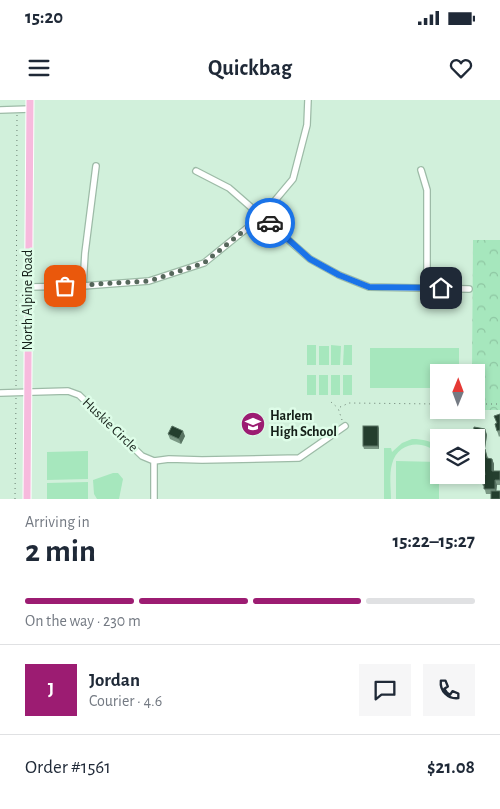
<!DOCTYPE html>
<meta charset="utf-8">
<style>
:root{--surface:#fff;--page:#f6f6f7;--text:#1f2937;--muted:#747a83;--line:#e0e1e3;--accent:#9c1c72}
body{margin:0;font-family:"Alegreya Sans",sans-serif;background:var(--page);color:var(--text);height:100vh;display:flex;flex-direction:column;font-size:19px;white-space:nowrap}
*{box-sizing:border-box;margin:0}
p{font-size:16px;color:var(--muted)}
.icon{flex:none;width:28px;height:28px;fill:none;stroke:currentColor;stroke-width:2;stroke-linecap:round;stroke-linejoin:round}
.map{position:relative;height:399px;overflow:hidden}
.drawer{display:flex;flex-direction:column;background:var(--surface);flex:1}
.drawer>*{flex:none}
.needle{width:32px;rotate:1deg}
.fabs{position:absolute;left:430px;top:264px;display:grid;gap:10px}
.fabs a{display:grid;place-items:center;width:55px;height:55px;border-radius:0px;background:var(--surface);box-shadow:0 2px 8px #0003;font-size:25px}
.pin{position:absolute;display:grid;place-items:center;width:42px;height:42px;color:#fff;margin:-21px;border-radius:10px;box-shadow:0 2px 8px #0006}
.courier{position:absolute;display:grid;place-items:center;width:50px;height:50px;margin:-25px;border:4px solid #1a73e8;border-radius:50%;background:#fff;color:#222;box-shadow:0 1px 6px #0007}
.summary em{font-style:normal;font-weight:600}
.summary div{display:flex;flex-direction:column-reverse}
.summary{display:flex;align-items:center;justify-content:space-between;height:85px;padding:0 25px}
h1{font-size:32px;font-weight:600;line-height:38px}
.bar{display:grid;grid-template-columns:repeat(4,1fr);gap:8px 5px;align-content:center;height:60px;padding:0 25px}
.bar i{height:6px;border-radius:4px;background:var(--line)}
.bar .current{background:var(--accent)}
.bar p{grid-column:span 4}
.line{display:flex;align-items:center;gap:12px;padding:0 25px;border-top:1px solid var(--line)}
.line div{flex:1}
.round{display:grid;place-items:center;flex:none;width:52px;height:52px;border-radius:0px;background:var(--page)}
.status{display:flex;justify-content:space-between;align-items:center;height:35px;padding:0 25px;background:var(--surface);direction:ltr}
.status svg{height:14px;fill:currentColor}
header{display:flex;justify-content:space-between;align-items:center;height:65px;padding:0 25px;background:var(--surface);font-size:22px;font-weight:600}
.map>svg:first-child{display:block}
.green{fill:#a6e7bd}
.park{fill:url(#park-crowns)}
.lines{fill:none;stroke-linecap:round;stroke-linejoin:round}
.minor-casing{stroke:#9dbba7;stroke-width:8}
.major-casing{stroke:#fff;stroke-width:9}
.path{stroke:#697d70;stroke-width:1;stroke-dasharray:1 4;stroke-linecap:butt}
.minor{stroke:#fff;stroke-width:5.5}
.major{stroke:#f7badd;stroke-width:7}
.wall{fill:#7a9784}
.shaded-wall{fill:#587362}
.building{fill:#243e2e;stroke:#587362}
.done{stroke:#56685c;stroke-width:5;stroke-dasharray:0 9}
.route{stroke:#1a73e8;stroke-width:6}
.labels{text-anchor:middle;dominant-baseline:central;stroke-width:5;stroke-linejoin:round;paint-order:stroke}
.street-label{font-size:14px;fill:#141f18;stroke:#defde8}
.poi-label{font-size:14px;font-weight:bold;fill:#141f18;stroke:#defde8;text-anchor:start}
</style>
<div class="status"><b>15:20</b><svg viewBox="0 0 49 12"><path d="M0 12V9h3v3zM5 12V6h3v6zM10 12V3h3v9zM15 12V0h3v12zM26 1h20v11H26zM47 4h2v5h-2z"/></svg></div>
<header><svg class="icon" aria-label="menu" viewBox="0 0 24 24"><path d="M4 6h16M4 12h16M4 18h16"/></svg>Quickbag<svg class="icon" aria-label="heart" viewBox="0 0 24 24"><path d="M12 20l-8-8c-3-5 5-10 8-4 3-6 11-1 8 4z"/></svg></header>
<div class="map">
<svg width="500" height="399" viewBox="0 0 500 399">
<defs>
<pattern id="park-crowns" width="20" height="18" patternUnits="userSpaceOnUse" patternTransform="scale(1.25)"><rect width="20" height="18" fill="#a6e7bd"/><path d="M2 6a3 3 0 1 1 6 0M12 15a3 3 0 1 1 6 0" fill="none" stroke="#8ec6a2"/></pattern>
</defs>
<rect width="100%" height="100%" fill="#d1f0db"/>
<g class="green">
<rect x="307" y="245" width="9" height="20"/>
<polygon points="331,245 341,246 340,265 331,265"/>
<polygon points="344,245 352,245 352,265 343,265"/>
<rect x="319" y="246" width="10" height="19"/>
<polygon points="370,248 459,248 459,272 439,272 439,288 370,288"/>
<rect x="307" y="275" width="9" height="20"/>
<rect x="319" y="275" width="9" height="20"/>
<rect x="331" y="275" width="9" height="20"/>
<rect x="343" y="275" width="9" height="20"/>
<path d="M412,339C423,339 431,341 439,347V355C425,339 398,341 392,364C389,374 391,388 391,399H384V348H391L392,352L402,343Z"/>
<polygon points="88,351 88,379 47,380 47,352"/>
<polygon points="396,361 439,362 439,399 396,399"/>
<polygon points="113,373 118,373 123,379 119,399 97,399 94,394 93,380"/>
<polygon points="88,382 88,399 47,399 47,383"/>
</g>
<polygon class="park" points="473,140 500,140 500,310 472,310 476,310 476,272 472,272"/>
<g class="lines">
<g class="minor-casing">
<g id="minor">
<polyline points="0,10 30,9"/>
<polyline points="421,70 427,90 427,188"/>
<polyline points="196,71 229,88 310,159 339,175 369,187 469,189"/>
<polyline points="83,186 85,153 96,66"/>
<polyline points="28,187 83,186 149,181 204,163 262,116 293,79 307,25 308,0"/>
<polyline points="0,293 68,291 79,295 142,356 154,361 154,399"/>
<polyline points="154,361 169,359 202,360 299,358 345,326"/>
</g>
</g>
<g class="major-casing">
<polyline id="major" points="27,399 30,0"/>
</g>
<g class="path">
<polyline points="16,286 17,15"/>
<polyline points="331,302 338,308"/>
<polyline points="476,304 500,304"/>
<polyline points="342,320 338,308 349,303 439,304"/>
<polyline points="15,399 16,297"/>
</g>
<use href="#minor" class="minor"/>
<use href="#major" class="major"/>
</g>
<g class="wall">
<polygon points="500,314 500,336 499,337 495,324 497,323"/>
<polygon points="379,328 379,349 364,349 363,346"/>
<polygon points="485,329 487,335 485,349 488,358 492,359 494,364 494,371 500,371 500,385 497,385 496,391 491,394 486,394 484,386 483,386 481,381 485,375 485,371 478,371 476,366 476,338"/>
<polygon points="168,334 185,336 181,344 170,339"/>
</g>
<g class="shaded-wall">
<polygon points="378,326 379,328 379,349 378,346"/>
<polygon points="485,329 487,335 484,354 482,349"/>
<polygon points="183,331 185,336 181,344 179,339"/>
<polygon points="492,359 494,364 494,376 492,371"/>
<polygon points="495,380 497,385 496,394 495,389"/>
</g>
<g class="building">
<polygon points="500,314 500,330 497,331 495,324 497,323 494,316"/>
<polygon points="172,326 183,331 179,339 168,334"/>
<rect x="363" y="326" width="15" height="20"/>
<polygon points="474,327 485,329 482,349 485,349 487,358 492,359 492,371 500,371 500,380 495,380 495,389 484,389 484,381 481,381 482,375 485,375 484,366 476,366 476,338 473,338"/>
<rect x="491" y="391" width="9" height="8"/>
</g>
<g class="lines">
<polyline class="done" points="65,186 149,181 204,163 262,116 270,123"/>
<polyline class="route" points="270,123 310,159 339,175 369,187 441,188"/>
</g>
<defs>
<g id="school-disc" transform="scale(1.25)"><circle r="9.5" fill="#9c1c72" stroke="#defde8"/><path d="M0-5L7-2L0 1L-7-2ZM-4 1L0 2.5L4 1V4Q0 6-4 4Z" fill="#fff"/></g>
</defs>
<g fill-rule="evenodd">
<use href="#school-disc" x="253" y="324"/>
</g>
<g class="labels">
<g class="street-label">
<text transform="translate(28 200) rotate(-90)">North Alpine Road</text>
<text transform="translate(110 325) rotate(44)">Huskie Circle</text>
</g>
<g class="poi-label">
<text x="270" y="316">Harlem<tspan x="270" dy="16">High School</tspan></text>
</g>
</g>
</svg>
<div class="fabs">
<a><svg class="needle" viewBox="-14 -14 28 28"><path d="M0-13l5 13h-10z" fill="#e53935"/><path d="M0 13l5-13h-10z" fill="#747a83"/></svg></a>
<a><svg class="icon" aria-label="layers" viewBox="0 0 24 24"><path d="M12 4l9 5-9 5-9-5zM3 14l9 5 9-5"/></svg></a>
</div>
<div class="pin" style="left:65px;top:186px;background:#ea580c"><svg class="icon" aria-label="bag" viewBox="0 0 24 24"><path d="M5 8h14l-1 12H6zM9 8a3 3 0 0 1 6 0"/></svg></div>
<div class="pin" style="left:441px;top:188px;background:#1f2937"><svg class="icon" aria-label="home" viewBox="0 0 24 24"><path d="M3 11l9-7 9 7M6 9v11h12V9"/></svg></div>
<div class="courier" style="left:270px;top:123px"><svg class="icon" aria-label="car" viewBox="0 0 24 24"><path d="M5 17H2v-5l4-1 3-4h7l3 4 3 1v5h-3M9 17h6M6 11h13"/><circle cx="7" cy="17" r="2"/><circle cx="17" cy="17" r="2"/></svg></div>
</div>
<section class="drawer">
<div class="summary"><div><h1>2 min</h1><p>Arriving in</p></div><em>15:22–15:27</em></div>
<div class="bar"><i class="current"></i><i class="current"></i><i class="current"></i><i></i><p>On the way · 230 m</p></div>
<div class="line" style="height:90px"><b class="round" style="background:var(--accent);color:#fff">J</b><div><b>Jordan</b><p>Courier · 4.6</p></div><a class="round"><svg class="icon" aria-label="chat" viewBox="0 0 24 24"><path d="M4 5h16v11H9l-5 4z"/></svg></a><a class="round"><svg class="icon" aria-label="phone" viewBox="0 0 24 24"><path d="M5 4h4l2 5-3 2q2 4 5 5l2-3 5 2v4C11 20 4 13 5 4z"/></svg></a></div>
<div class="line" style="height:65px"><div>Order #1561</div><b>$21.08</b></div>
</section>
